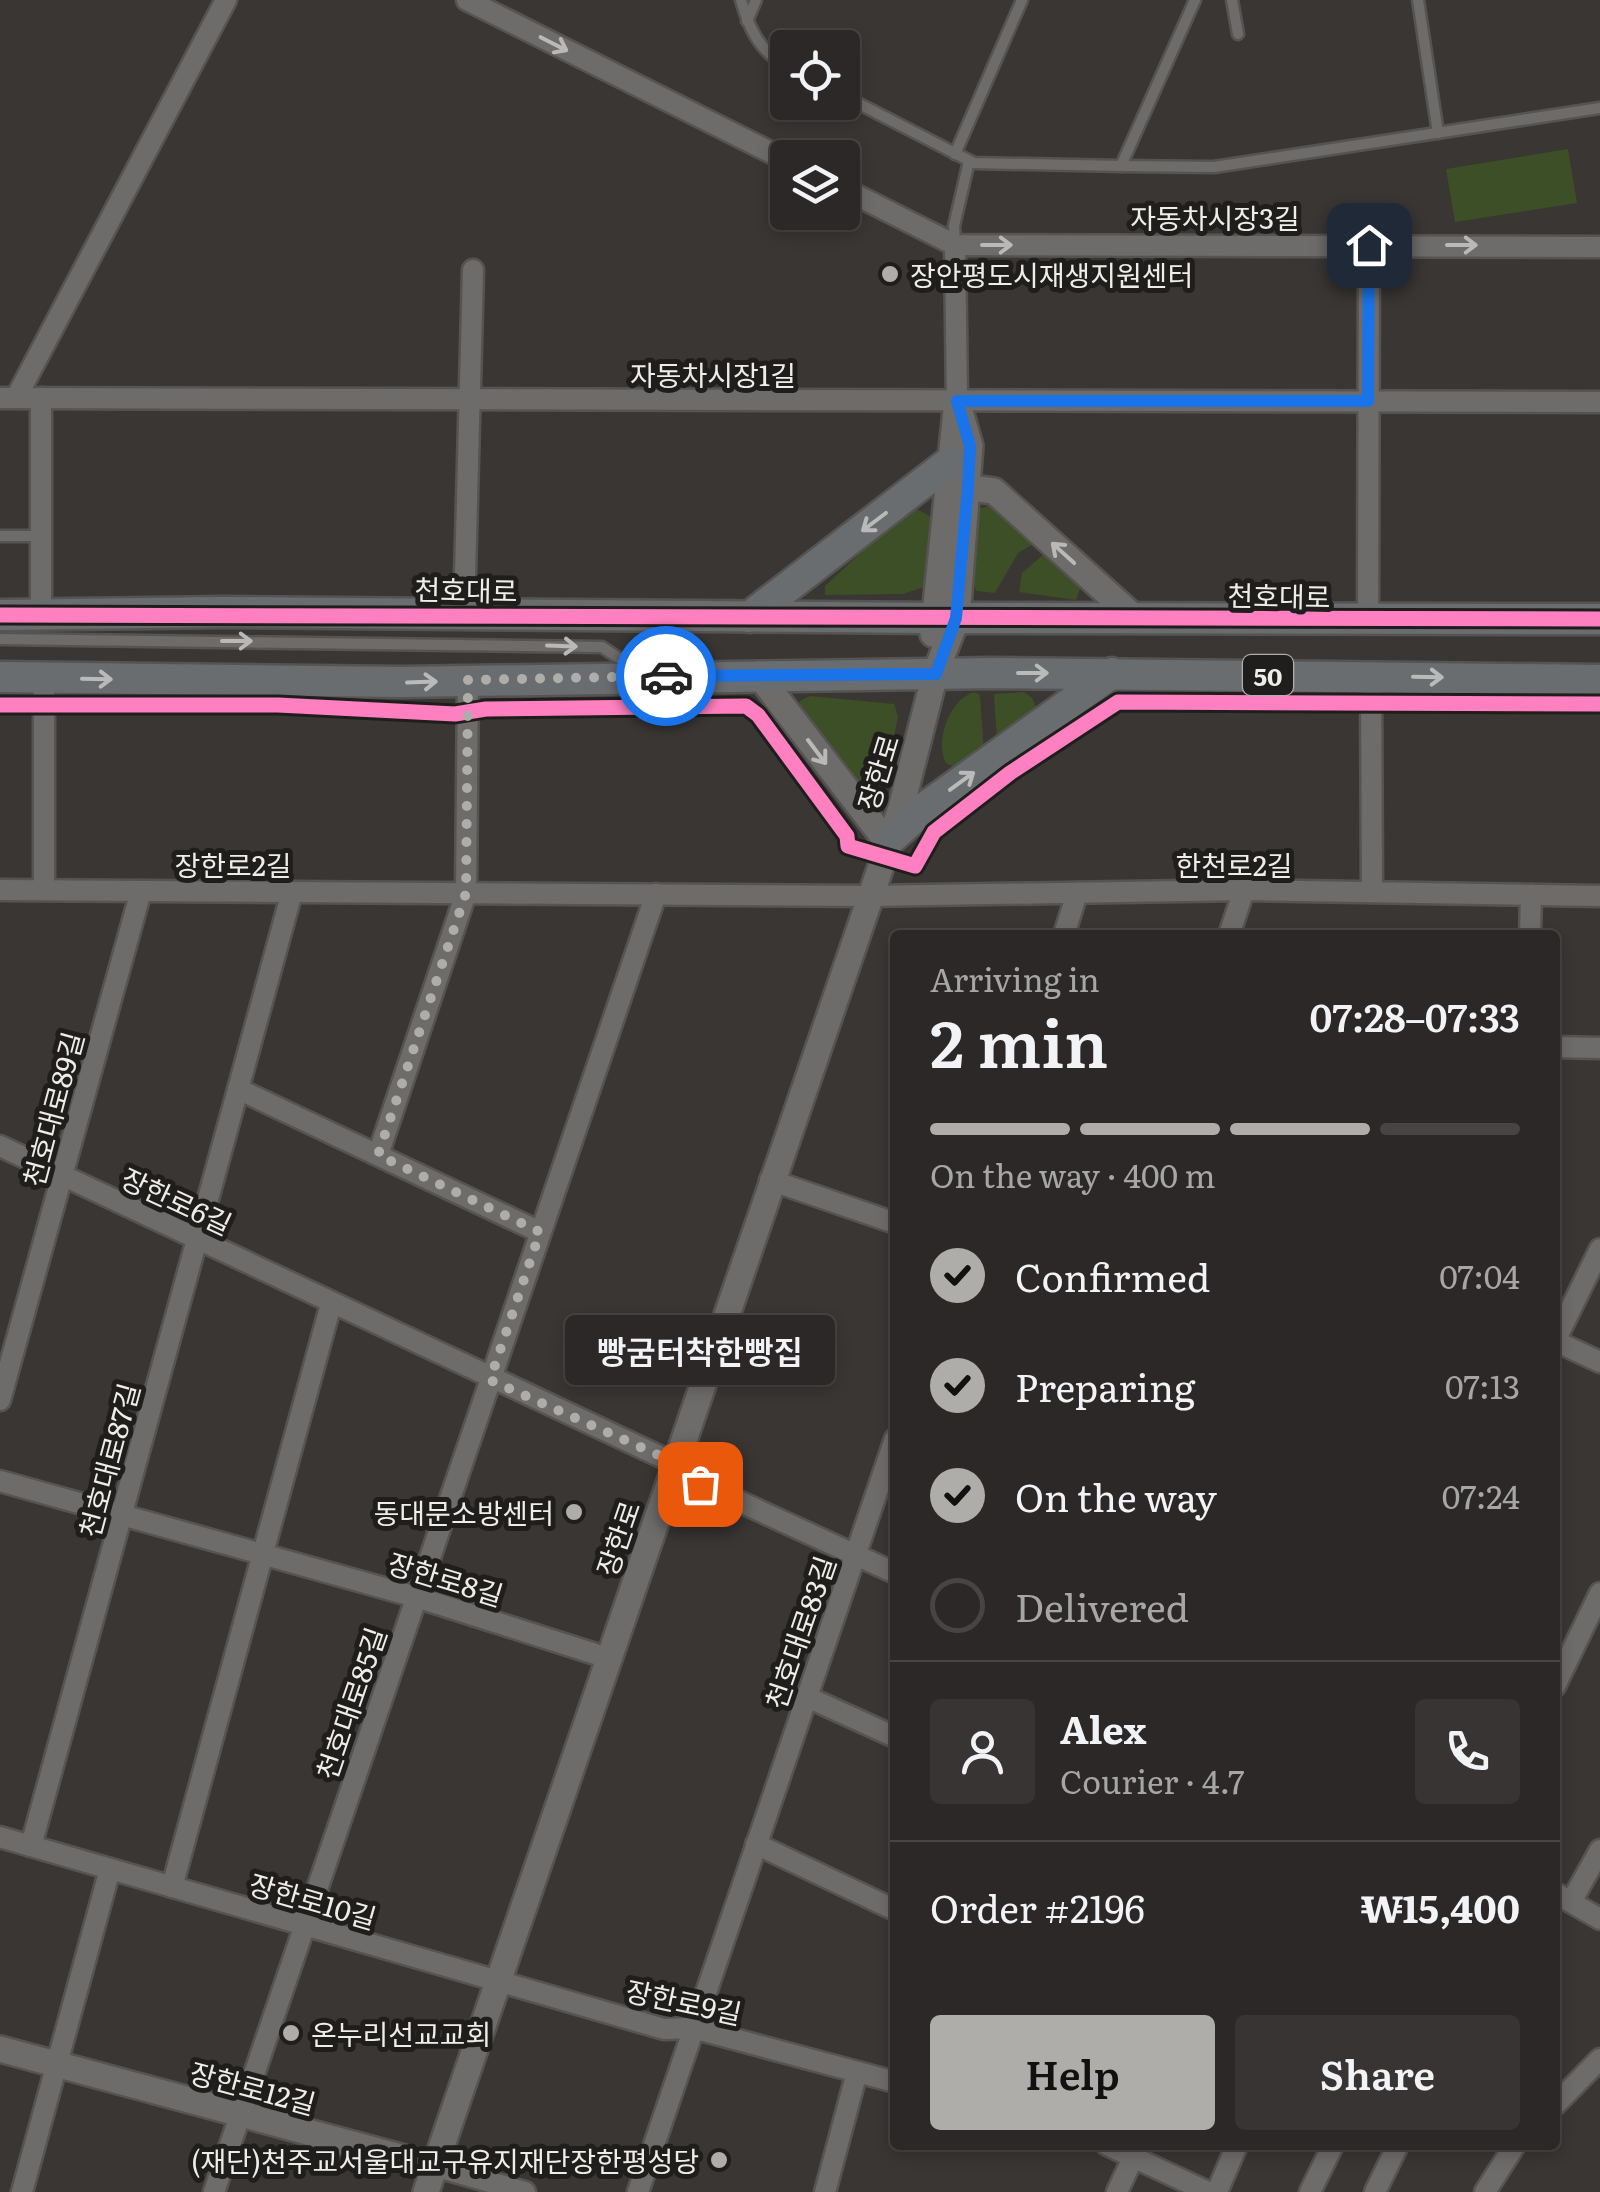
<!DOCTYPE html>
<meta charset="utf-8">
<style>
:root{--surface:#2b2827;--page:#373433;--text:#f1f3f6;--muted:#a6a6a7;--line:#474444;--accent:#afadaa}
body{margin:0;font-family:Literata,"Noto Sans KR",serif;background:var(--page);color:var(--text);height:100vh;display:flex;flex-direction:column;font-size:38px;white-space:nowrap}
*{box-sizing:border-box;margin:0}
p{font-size:32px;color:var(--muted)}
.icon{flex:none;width:55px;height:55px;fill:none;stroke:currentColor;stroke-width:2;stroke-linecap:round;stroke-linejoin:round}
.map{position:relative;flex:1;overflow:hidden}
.details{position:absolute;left:890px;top:930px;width:670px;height:1220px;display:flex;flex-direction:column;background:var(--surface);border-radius:10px;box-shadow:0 5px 15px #0003,0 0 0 2px var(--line)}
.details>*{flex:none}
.tools{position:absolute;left:770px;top:30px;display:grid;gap:20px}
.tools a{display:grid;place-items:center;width:90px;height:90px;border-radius:10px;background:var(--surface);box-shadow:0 5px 15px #0003,0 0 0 2px var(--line);font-size:50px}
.pin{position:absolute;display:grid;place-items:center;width:85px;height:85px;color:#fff;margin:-42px;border-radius:20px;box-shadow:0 5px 15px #0006}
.courier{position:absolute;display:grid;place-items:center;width:100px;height:100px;margin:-50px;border:8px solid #1a73e8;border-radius:50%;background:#fff;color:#222;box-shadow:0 2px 12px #0007}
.bubble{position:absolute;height:70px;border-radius:10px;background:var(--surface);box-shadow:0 5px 15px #0003,0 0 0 2px var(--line);font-size:32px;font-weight:600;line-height:70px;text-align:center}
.summary em{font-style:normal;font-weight:600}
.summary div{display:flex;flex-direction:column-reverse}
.summary{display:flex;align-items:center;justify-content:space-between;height:170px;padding:0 40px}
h1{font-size:65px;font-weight:600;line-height:75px}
.bar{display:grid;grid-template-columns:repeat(4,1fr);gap:15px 10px;align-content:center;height:120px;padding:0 40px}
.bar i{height:12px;border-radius:8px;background:var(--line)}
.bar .current{background:var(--accent)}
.bar p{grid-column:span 4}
.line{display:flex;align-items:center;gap:25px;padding:0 40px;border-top:2px solid var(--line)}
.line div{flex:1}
.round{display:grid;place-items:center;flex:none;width:105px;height:105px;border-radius:10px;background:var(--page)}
ol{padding:0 40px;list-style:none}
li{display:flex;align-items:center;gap:30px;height:110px}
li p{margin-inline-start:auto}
li .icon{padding:10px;border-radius:50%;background:var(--accent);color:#111;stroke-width:4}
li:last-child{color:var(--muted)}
li i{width:55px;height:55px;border:5px solid var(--line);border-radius:50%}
.button{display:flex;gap:20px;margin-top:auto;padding:20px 40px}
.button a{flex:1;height:115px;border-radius:10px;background:var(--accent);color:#111;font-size:40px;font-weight:600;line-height:115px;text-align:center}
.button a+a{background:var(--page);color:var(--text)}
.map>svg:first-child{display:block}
.green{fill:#3d4f26}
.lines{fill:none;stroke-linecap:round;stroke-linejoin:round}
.service-casing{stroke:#565452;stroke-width:15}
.minor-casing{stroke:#565452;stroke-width:25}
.tertiary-casing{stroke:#565452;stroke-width:30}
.primary-casing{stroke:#565452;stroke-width:35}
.service{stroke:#6e6c6a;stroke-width:10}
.minor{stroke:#6e6c6a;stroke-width:20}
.tertiary{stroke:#6e6c6a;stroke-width:25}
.primary{stroke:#6a6d70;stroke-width:30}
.cycleway-casing{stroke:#201e1c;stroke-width:21}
.cycleway{stroke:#ff80c0;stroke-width:15}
.oneway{stroke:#bbb9b7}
.oneway2{stroke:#babab9}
.done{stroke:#afadaa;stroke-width:10;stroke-dasharray:0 18}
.route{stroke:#1a73e8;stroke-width:12}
.poi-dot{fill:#afadaa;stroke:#201e1c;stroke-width:4}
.labels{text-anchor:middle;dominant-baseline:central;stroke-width:10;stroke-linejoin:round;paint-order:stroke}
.shield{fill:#201e1c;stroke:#b1afac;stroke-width:2.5}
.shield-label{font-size:25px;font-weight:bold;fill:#efedea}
.street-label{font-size:28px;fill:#efedea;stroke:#201e1c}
.poi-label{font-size:28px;fill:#efedea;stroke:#201e1c;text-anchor:start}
</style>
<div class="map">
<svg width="1600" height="2192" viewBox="0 0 1600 2192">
<rect width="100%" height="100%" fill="#393634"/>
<g class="green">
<polygon points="1568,149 1577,203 1455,222 1446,169"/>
<polygon points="994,504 1038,541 1018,553 995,593 976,591 971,576 979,509"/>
<polygon points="915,508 933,518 927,586 903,594 825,595 825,586 906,511"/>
<polygon points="1043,555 1051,555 1081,586 1076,600 1019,592 1022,573"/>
<path d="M974,692L980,695L984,753L957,769L946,763C934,741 950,699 974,692Z"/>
<polygon points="1024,692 1032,698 1038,712 997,741 994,694"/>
<polygon points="810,696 894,704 898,717 884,784 878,789 864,788 800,706 800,701"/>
</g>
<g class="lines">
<g class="service-casing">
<g id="service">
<path d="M741,0C749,29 760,52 788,67"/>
<polyline points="1232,0 1238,34"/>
<polyline points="1418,0 1438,133"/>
<polyline points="747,21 756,0"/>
<polyline points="842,95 974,163 1121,166 1214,167 1600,108"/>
<polyline points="955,154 1022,0"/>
<polyline points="1121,166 1195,0"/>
<polyline points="955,244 954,226 969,161"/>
<polyline points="0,536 41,536"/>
<polyline points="0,639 602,647 637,670"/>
</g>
</g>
<g class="minor-casing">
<g id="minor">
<polyline points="467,0 788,161"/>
<polyline points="842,188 955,245 1600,247"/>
<polyline points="955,245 957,401"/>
<polyline points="0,398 1600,402"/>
<polyline points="16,398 226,0"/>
<polyline points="41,614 41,398"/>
<polyline points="464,614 473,270"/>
<polyline points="1368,621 1369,245"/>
<polyline points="1371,677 1372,892"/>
<polyline points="0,890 869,896 1244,890 1600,896"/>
<polyline points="44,890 44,678"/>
<polyline points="1064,935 1077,893"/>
<polyline points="1229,935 1244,890"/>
<polyline points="1530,935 1531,895"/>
<polyline points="1555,1047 1600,1048"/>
<polyline points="238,1089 540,1232"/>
<polyline points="0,1146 674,1463 699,1483 895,1573"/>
<polyline points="378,1155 466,893 468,680"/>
<polyline points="770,1180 895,1223"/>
<polyline points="1555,1341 1600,1249"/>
<polyline points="1555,1341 1600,1362"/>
<polyline points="0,1400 141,891"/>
<polyline points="0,1481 416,1597 608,1658"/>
<polyline points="1555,1686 1600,1593"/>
<polyline points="805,1696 895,1737"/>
<polyline points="0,1837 664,2029 693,2028 895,2082"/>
<polyline points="756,1844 895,1910"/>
<polyline points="31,1846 292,892"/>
<polyline points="172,1887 331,1304"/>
<polyline points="1555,1893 1600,1919"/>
<polyline points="1571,1902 1600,1850"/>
<polyline points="1555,2105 1600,2059"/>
<polyline points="1107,2145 1208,2192"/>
<polyline points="434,2166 525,2192"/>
<polyline points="22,2192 110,1869"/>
<polyline points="214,2192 656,894"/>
<polyline points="638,2192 895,1439"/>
<polyline points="825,2192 857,2072"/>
<polyline points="1117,2192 1139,2145"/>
<polyline points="1217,2192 1237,2145"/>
<polyline points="1310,2192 1333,2145"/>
<polyline points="1375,2192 1398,2145"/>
<polyline points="1485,2192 1515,2145"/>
</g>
</g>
<g class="tertiary-casing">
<g id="tertiary">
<polyline points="955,486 994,491 1135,618"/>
<polyline points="933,634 956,411"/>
<polyline points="758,674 887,842"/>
<polyline points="0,2049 434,2166"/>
<polyline points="426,2192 901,808 935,674 957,618 970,446 957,401"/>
</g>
</g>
<g class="primary-casing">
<g id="primary">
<polyline points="0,615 223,612 932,618"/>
<polyline points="749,617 950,462"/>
<polyline points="957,618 1600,619"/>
<polyline points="0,677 402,682 992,673 1600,680"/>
<polyline points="887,842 927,806 1112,673"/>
</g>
</g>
<use href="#service" class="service"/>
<use href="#minor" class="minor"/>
<use href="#tertiary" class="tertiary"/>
<use href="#primary" class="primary"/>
<g class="cycleway-casing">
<g id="cycleway">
<polyline points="0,615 1600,619"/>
<polyline points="0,705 278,705 455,714 486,709 746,706 758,715 847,836 848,846 915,866 934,832 1010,773 1118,702 1600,704"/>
</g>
</g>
<use href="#cycleway" class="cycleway"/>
</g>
<defs><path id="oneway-shaft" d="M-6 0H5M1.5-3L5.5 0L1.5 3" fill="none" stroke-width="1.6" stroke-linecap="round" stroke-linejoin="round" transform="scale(2.5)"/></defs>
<g class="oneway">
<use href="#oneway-shaft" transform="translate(554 44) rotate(27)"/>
<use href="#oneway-shaft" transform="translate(997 245)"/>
<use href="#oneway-shaft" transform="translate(1462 245)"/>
<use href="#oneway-shaft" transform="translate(1063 553) rotate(-138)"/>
<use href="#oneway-shaft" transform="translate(237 641)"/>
<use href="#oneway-shaft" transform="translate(562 646) rotate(2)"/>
<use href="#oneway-shaft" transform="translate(817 752) rotate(53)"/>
</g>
<g class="oneway2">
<use href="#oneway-shaft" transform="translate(874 522) rotate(143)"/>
<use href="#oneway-shaft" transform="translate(1033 673)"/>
<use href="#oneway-shaft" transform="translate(1428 677) rotate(1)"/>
<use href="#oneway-shaft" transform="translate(97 679) rotate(1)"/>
<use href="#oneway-shaft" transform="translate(422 682) rotate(-2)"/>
<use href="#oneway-shaft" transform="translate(962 781) rotate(-36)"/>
</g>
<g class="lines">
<polyline class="done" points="666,676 468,680 466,893 378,1155 540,1232 490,1380 674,1462 700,1484"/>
<polyline class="route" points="666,676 936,674 956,618 968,488 970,446 957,401 1368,401 1369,245"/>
</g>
<g class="poi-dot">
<circle cx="890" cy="274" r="10"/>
<circle cx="574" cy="1512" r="10"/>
<circle cx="291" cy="2033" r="10"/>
<circle cx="719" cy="2160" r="10"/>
</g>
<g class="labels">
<rect class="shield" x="1243" y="655" width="50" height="40" rx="8"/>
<g class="shield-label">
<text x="1268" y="675">50</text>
</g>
<g class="street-label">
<text x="1215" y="217">자동차시장3길</text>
<text x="713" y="374">자동차시장1길</text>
<text transform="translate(466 589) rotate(1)">천호대로</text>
<text transform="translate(1279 595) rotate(1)">천호대로</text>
<text transform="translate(877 772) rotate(-73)">장한로</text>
<text x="233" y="864">장한로2길</text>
<text x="1234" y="864">한천로2길</text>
<text transform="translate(52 1109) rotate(-75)">천호대로89길</text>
<text transform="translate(177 1200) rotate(25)">장한로6길</text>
<text transform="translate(108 1460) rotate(-75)">천호대로87길</text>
<text transform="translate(617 1538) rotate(-71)">장한로</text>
<text transform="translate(446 1578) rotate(17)">장한로8길</text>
<text transform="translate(799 1632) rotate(-71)">천호대로83길</text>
<text transform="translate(350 1703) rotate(-71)">천호대로85길</text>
<text transform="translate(313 1900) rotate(16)">장한로10길</text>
<text transform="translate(684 2001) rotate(12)">장한로9길</text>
<text transform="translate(253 2087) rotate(15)">장한로12길</text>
</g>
<g class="poi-label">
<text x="910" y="274">장안평도시재생지원센터</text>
<text x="554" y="1512" text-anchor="end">동대문소방센터</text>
<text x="311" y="2033">온누리선교교회</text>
<text x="699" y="2160" text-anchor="end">(재단)천주교서울대교구유지재단장한평성당</text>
</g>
</g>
</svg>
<div class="tools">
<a><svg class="icon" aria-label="locate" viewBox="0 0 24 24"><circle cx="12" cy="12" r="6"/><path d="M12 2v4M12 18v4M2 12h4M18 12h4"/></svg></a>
<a><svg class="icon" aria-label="layers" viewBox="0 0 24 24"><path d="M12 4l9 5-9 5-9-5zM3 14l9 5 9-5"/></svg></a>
</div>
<div class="pin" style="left:700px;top:1484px;background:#ea580c"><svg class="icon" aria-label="bag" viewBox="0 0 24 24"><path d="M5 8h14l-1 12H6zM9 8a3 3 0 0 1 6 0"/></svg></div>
<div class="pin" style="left:1369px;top:245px;background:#1f2937"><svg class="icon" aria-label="home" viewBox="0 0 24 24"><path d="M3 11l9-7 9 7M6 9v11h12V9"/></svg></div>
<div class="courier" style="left:666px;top:676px"><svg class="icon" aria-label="car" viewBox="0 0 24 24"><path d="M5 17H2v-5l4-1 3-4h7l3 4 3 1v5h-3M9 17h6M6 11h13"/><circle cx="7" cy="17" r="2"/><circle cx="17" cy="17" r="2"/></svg></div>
<div class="bubble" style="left:565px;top:1315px;width:270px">빵굼터착한빵집</div>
<section class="details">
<div class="summary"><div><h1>2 min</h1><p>Arriving in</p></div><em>07:28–07:33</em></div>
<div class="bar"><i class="current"></i><i class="current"></i><i class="current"></i><i></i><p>On the way · 400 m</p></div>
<ol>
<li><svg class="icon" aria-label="check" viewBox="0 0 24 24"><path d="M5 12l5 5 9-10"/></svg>Confirmed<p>07:04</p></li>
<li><svg class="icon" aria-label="check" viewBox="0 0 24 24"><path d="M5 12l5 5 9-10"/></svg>Preparing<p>07:13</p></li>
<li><svg class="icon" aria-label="check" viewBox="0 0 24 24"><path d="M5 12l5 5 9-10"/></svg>On the way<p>07:24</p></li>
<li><i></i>Delivered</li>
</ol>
<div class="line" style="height:180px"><a class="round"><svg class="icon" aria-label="person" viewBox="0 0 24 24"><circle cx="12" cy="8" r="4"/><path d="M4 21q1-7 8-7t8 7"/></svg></a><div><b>Alex</b><p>Courier · 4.7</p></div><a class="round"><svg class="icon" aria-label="phone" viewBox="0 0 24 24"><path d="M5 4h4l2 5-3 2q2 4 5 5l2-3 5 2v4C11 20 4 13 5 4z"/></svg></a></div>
<div class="line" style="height:130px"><div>Order #2196</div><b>₩15,400</b></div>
<div class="button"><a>Help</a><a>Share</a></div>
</section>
</div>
